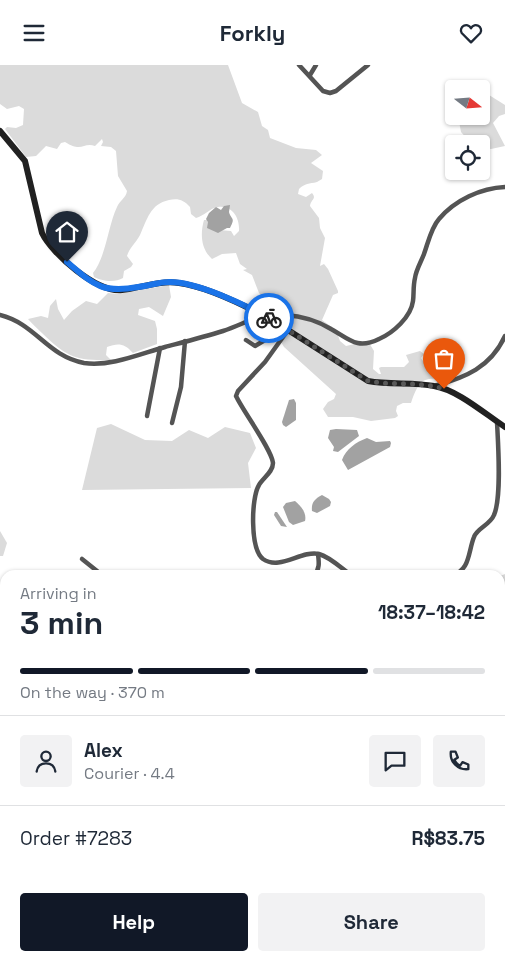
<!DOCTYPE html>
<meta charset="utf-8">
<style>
:root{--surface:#fff;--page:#f2f2f3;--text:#1f2937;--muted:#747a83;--line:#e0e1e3;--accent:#111827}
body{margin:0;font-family:"Space Grotesk",sans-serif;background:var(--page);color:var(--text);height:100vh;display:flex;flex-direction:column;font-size:19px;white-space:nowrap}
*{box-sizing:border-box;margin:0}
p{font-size:16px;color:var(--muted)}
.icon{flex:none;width:28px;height:28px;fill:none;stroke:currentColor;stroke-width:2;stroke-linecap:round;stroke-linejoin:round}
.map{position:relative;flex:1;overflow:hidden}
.sheet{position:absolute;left:0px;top:505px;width:505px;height:391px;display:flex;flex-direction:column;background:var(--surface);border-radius:15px 15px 0 0;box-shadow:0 1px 4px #0004}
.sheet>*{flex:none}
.needle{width:32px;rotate:107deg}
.controls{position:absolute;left:445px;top:15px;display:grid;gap:10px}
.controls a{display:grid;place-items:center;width:45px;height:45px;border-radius:5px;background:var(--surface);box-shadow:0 1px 4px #0004;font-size:25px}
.pin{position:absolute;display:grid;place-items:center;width:42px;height:42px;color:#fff;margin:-51px -21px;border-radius:50% 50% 50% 0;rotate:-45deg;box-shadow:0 0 5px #0007}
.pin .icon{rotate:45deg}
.courier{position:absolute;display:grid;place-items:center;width:50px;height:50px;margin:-25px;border:4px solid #1a73e8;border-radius:50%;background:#fff;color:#222;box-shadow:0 1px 6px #0007}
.headline em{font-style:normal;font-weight:700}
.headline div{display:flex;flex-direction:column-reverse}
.headline{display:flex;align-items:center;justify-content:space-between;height:85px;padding:0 20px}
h1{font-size:32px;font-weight:700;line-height:38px}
.bar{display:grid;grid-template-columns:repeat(4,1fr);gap:8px 5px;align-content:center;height:60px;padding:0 20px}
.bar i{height:6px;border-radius:4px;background:var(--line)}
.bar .selected{background:var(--accent)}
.bar p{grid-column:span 4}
.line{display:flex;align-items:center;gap:12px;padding:0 20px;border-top:1px solid var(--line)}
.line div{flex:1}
.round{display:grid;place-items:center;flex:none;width:52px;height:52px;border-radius:5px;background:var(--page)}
.cta{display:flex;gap:10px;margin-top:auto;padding:10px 20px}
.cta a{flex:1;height:58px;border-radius:5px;background:var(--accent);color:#fff;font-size:20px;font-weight:700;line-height:58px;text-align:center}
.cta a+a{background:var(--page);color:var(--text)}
header{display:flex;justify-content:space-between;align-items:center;height:65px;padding:0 20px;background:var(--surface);font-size:22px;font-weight:700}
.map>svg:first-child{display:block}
.green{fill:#dbdbdb}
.water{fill:#a2a2a2}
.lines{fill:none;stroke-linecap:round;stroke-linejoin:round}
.street{stroke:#545454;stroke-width:4.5}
.secondary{stroke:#212121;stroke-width:6}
.done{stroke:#595959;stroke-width:5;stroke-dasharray:0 9}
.route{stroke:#1a73e8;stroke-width:6}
</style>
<header><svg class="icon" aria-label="menu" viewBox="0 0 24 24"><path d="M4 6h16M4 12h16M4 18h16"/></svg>Forkly<svg class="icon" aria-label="heart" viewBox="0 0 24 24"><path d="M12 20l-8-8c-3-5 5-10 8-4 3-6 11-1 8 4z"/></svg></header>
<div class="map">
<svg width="505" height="896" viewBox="0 0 505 896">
<rect width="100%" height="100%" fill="#fff"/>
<g class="green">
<path d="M0,0H228L242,38L258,47L262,61L268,65L270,73L296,83L316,85L322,90L311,98L323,106L322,114L317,117C309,119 305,118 299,124L298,129L306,132L312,128C317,134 311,134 310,141L319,153L320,163L325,173L320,201L324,199L328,204L338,226V228L333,230L322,255L336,265L340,276L346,281L368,276L374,286L373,304L379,309H381L379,303L381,302H404L409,297L406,290L420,286L424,289L421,293L423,296L448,302C443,319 431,310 422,317C417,320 413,332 411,338H403L397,341L396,346L398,351L395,353L371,356L353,352H328L323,344L328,337L334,334L336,329L284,282L275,267L278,257L277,244L259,228L252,210L243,205L247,204L240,199L236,188L222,189L212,194C201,184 200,169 204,155H211L219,165L231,166L234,171L239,166C240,154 233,140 218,142C210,143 204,151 196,153L191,149L190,142C184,135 178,133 169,135C150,139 147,155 140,170C136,178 129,183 127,191L133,199L131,202L124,206L123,213C115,218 101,216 94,212L93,208C106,192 108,161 117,142C120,135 126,133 127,126L118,111L116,86L111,82L101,81L103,77L102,74L95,81C83,77 82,88 65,77L61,78L57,84L46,81L36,91L26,92L5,64L7,62L16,63L23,60L24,44L19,41L7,44L0,39Z"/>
<polygon points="481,25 505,40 505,49 499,51 493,58 505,81 491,84 481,82 481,79 472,79 461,67 458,51 481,51"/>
<path d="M169,220L171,232L163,251L149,242L139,244L138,250L155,256L157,264V279L133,288C124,278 118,278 107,282L106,290L111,295C75,296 67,292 42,268C37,263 32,259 28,254L41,251L48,253L50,241L56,234L58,244L64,255L72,246L86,236L97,239L108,228L118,229Z"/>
<polygon points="111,359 145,375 172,376 189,365 208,373 225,362 250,368 256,383 248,398 251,423 82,425 97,363"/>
<polygon points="0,466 7,478 3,491 0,491"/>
<polygon points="505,509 505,629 500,622 500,511"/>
<polygon points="0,670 5,671 5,744 0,741"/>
<polygon points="501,672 505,673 505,693 500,692"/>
<polygon points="505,695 505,753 500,757 500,701"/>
<polygon points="505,789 505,816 500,821 500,801 503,800 501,796"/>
<polygon points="505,847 505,879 500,883 500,848"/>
</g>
<g class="water">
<path d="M230,140L229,147C231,155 236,152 230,163H227L218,168L207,163L208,157L206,154L209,148L216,142L221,145L224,141Z"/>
<polygon points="294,334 296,338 296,355 286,362 283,360 282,357 289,335"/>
<polygon points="336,364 357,365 359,371 338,387 333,386 334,382 328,373 330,365"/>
<path d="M367,373L376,377L390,376L391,378L390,382L348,405L342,395C346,384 356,377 367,373Z"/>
<path d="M322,430L329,434L331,437L330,441L317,448L312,446C311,437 315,434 322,430Z"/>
<path d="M295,436C301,441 307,448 305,456L293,460L289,457L283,442L286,438Z"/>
<polygon points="275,447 277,447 287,462 281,461 274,450"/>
</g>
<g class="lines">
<g class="street">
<polyline points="299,0 323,26 330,28 336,26 368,0"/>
<polyline points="310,10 316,0"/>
<path d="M0,250C36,259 47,291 84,298C110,302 140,289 165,282C184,277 204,272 223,266C247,258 258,248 285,250C300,251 318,256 331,264C349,274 357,285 379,274C393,268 411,252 413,236C414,229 413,221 415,213C416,205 421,197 424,189C428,178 431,163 439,154C455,135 481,123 505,122"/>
<path d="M288,265L265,297L238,326L236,331C243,346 272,385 273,398C273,407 263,413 259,420C251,433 250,484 263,494C280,506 301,485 319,489C330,492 341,503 351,510"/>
<polyline points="246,275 255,281 285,263"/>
<path d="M434,321C465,313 491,302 505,271"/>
<polyline points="147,351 160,283"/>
<polyline points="172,358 181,322 185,276"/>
<polyline points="82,494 102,510"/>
<path d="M314,510C320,504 319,497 318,489"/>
<path d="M452,510C470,506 468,487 474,472C477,463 490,460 494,450C502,432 498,378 497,357"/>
<polyline points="351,891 358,896"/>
</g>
<path class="secondary" d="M0,66L25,96L42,168C52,189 97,228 122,225C141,223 160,215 179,218C210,222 250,243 277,258L368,316C390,320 413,317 434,321C458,325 485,349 505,362"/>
</g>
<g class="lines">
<path class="done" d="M269,253L368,316C393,321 420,316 444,324"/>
<path class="route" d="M67,197C93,219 102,229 138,222C148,221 159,217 168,217C196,216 245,240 269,253"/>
</g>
</svg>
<div class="controls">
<a><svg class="needle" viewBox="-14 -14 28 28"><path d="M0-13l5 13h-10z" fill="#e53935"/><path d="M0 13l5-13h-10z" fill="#747a83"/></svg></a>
<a><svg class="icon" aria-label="locate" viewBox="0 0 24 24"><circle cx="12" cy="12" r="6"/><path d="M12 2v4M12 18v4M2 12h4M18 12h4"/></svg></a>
</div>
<div class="pin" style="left:444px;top:324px;background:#ea580c"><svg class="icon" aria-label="bag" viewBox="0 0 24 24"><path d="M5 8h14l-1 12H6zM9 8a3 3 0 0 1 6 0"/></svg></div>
<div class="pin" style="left:67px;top:197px;background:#1f2937"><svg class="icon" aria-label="home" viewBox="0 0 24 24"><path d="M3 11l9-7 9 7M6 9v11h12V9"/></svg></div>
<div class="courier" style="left:269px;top:253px"><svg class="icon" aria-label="bike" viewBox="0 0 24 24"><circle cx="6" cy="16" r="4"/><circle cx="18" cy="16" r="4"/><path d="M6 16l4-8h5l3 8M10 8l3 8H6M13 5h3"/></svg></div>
<section class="sheet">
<div class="headline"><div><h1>3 min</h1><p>Arriving in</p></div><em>18:37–18:42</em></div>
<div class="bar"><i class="selected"></i><i class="selected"></i><i class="selected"></i><i></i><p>On the way · 370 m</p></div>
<div class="line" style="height:90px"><a class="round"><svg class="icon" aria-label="person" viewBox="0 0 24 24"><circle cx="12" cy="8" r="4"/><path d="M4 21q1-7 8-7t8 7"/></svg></a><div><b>Alex</b><p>Courier · 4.4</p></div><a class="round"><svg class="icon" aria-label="chat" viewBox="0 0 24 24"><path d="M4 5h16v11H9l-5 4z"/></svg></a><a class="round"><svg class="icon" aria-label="phone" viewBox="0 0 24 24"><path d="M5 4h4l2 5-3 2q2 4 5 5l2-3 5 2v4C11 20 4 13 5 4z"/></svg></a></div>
<div class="line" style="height:65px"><div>Order #7283</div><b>R$83.75</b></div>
<div class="cta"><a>Help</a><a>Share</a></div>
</section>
</div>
